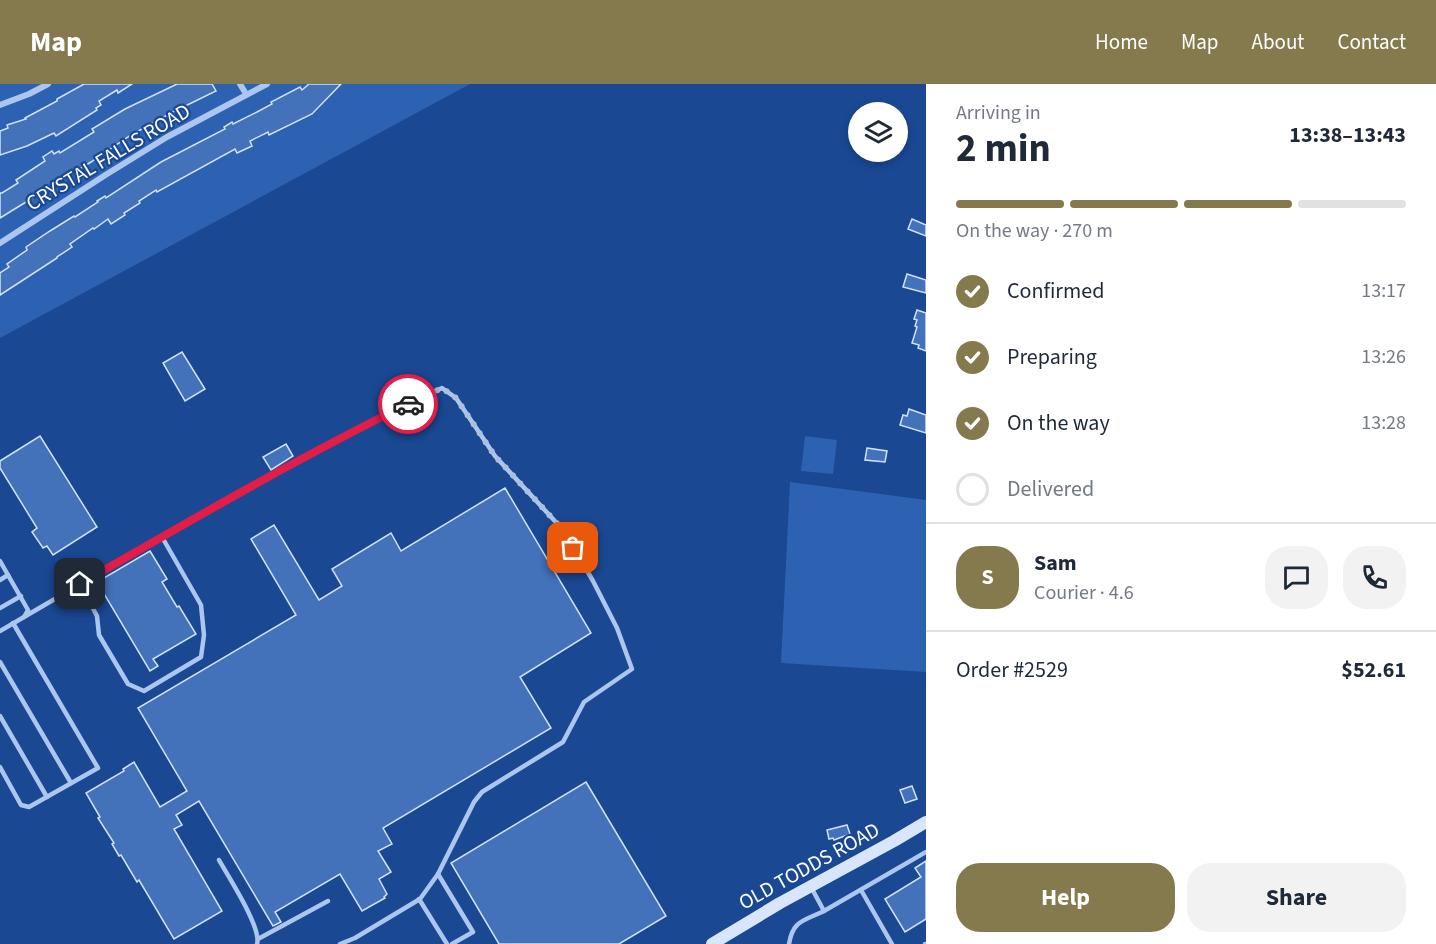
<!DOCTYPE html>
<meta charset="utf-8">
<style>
:root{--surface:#fff;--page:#f2f2f3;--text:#1f2937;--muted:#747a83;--line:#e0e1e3;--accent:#847a4e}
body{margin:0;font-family:"Source Sans 3",sans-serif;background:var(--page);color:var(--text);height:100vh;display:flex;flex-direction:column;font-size:22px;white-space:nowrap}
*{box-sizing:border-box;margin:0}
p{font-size:20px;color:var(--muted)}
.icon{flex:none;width:33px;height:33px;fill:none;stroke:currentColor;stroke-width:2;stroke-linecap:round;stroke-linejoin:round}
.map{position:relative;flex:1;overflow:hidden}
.sheet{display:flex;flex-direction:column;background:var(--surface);width:510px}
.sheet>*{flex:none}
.controls{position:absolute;left:848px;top:18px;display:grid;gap:12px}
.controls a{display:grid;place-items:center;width:60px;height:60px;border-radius:50%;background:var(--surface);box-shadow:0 3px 9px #0003;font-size:30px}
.pin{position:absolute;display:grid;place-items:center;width:51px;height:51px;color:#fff;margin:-26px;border-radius:12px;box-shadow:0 3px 9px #0006}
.courier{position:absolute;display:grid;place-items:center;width:60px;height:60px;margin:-30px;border:4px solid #e11d48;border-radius:50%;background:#fff;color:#222;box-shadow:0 2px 8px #0007}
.headline em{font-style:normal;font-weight:700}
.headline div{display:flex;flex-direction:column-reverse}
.headline{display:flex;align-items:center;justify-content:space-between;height:102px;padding:0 30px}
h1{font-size:39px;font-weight:700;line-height:45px}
.bar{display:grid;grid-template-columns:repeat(4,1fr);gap:9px 6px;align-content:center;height:72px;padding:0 30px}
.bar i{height:8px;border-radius:4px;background:var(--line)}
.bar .current{background:var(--accent)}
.bar p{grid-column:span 4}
.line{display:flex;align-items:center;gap:15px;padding:0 30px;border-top:2px solid var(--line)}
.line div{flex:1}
.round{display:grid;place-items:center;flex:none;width:63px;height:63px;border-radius:24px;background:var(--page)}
ol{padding:0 30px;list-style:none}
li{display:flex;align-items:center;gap:18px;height:66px}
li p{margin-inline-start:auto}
li .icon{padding:6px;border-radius:50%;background:var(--accent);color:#fff;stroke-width:4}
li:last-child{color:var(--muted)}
li i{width:33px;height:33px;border:3px solid var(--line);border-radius:50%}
.cta{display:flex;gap:12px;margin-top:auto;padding:12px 30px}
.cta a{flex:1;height:69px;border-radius:24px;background:var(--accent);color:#fff;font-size:24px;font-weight:700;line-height:69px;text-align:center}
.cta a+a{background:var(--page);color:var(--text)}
header{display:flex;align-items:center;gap:36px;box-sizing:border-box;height:84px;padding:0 30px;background:var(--accent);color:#fff}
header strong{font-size:28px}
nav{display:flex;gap:33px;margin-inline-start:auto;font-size:21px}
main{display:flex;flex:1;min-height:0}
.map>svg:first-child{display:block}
.green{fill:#2d61b1}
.building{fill:#4371ba;stroke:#d1e2fb;stroke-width:1.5}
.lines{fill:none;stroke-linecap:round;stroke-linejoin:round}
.service{stroke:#abc6ef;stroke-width:4.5}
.minor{stroke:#abc6ef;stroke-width:6}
.secondary{stroke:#d8e5fb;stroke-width:12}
.done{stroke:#afbfd9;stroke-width:6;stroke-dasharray:0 10.8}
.route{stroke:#e11d48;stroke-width:8}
.labels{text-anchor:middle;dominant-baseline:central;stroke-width:4.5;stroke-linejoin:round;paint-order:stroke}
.street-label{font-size:21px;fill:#fff;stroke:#1a4893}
</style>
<header>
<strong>Map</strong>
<nav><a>Home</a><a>Map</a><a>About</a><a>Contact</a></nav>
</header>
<main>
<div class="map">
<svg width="926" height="860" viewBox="0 0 926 860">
<rect width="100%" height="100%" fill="#1a4893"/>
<g class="green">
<polygon points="0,0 470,0 0,254"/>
<polygon points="805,352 837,356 833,390 801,387"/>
<polygon points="790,398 926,416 926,588 781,579"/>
</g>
<g class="building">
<polygon points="84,0 132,0 118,9 117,6 99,17 101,21 96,24 97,26 56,52 54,49 27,62 0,71 0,47 8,44 7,41 26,35 25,34 57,17 57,15"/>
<polygon points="177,0 212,0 216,7 175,27 131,51 91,78 0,134 0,109 2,109 18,99 16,96 45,77 43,73 52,67 54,70 59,67 60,69 94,48 92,45 125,25"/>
<polygon points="309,0 341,0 312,30 269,51 268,48 250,57 252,62 237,69 235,65 157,108 156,106 139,117 140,119 124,129 125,131 111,140 108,135 94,145 93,144 70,160 72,163 57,173 57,174 0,211 0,189 9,183 7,180 27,166 26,163 50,147 74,132 75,133 98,118 97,117 105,112 106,114 161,78 225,45 224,43 232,38 233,40 257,28 272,20 271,18 300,3 302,6"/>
<polygon points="912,135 926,141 926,152 908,145"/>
<polygon points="907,190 926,196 926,209 903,203"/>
<polygon points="917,226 926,229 926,267 918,264 919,261 912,259 917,243 915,242 917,236 914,235"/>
<polygon points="182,268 205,305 185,317 163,279"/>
<polygon points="909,325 926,331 926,349 900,341 903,331 907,332"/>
<polygon points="40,352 97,443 53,471 47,462 43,464 32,448 37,444 0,384 0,377"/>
<polygon points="286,360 293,372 271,386 263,373"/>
<polygon points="867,364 887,367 885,378 865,376"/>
<polygon points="505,404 591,549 520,593 551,644 383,744 392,760 378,767 391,788 379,795 387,810 384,813 385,814 362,827 340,790 275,828 281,838 273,842 199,717 176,731 182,741 174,745 222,827 174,855 139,796 137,798 121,771 119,772 112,760 114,759 98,734 100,733 86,709 124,687 123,685 134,678 160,723 187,707 138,624 296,531 251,455 274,441 319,516 342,502 332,485 391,449 401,467"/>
<polygon points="150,467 167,495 162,498 177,523 179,522 196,550 153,575 158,582 150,587 97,498"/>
<polygon points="586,698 666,832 619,860 499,860 451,779"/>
<polygon points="912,702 917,715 905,719 900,706"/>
<polygon points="847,741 850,750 834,756 833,754 829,755 827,746"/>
<polygon points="926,777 926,835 905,848 885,815 921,793 915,784"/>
</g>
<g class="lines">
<g class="service">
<polyline points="0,477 28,526 24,533 0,547"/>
<polyline points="0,496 8,491"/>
<polyline points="80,500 97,532 99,551 128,600 144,607 201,573 204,551 201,521 162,453"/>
<polyline points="0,524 21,512"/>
<polyline points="24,533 195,433 357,345 442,304 456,314 495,372 564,447 593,497 617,544 632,585 584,618 563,658 482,708 474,718 438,790 420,815 355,854 340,860"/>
<polyline points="0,578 71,699"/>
<polyline points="0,632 47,713"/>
<polyline points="0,683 21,721 29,723 98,684 13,539"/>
<path d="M219,776C228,792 262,844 257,860"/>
<polyline points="438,790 473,848 452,860"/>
<polyline points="861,806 892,860"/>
<polyline points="419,815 447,860"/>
<polyline points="824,827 926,768"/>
<polyline points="258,855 328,817"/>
<path d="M789,860C793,836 804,837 824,827L811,803"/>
<polyline points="925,860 926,860"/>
</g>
<g class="minor">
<polyline points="240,0 246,10"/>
<polyline points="0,21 29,10 48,0"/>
<polyline points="0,159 107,90 167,53 267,0"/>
</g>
<polyline class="secondary" points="712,860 780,819 894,757 926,738"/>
</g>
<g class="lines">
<polyline class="done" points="408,320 442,304 456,314 495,372 564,447 573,464"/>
<path class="route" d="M80,500C188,438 296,375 408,320"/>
</g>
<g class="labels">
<g class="street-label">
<text transform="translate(108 73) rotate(-31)">CRYSTAL FALLS ROAD</text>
<text transform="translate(809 782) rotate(-29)">OLD TODDS ROAD</text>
</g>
</g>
</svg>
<div class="controls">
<a><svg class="icon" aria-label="layers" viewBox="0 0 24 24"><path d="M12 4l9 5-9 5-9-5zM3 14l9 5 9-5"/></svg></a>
</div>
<div class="pin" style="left:573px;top:464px;background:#ea580c"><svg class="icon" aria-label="bag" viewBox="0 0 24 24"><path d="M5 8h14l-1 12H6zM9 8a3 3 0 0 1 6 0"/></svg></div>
<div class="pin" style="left:80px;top:500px;background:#1f2937"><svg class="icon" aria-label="home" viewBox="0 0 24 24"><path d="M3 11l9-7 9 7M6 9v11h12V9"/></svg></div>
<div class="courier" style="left:408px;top:320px"><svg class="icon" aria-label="car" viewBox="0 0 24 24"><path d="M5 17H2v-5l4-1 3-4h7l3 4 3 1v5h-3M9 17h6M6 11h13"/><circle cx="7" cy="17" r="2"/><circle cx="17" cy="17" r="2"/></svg></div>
</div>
<section class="sheet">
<div class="headline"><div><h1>2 min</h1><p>Arriving in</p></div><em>13:38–13:43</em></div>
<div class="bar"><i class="current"></i><i class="current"></i><i class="current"></i><i></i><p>On the way · 270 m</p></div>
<ol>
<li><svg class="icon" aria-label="check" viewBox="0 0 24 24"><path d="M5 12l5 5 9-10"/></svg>Confirmed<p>13:17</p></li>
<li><svg class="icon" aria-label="check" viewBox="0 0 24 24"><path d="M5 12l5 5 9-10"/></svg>Preparing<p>13:26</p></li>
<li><svg class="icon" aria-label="check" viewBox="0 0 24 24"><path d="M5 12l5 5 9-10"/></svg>On the way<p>13:28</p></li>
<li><i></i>Delivered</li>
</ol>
<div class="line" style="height:108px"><b class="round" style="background:var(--accent);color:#fff">S</b><div><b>Sam</b><p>Courier · 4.6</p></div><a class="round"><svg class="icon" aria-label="chat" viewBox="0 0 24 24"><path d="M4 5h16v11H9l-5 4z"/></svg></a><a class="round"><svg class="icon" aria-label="phone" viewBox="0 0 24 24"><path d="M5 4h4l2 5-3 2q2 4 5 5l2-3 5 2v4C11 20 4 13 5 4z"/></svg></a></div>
<div class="line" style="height:78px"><div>Order #2529</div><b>$52.61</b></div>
<div class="cta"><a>Help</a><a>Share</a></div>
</section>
</main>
